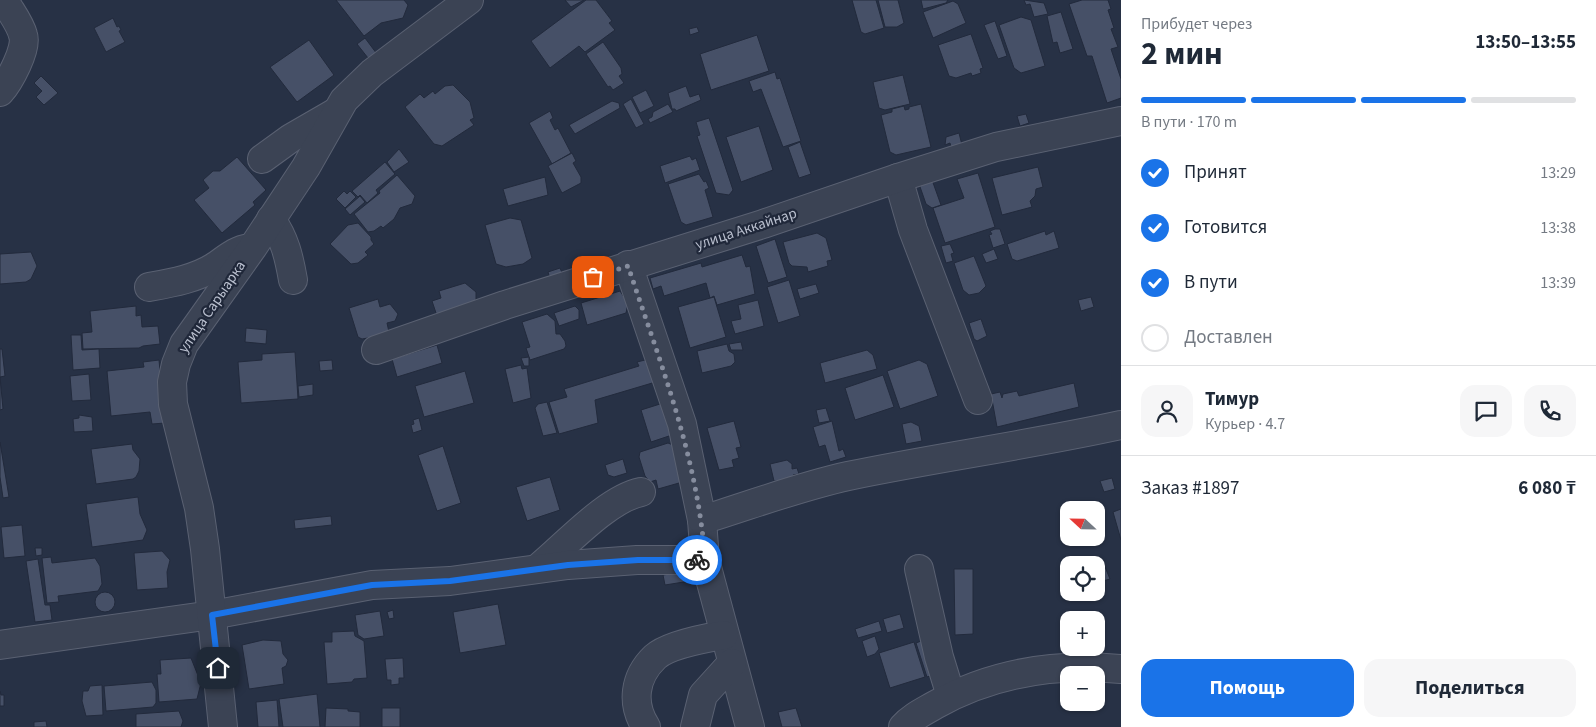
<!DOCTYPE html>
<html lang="ru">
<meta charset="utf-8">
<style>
:root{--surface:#fff;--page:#f6f6f7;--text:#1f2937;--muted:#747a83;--line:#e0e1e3;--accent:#1a73e8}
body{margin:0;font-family:"Source Sans 3",sans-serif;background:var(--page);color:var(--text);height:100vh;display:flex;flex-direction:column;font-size:19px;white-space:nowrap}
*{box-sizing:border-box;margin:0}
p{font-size:16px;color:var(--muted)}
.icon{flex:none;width:28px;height:28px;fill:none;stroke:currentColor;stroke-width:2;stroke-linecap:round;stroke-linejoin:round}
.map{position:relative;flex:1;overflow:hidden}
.details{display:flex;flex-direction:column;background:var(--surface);width:475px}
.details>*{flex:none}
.needle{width:32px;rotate:292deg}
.buttons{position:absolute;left:1060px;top:501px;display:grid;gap:10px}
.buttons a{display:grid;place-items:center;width:45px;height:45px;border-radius:10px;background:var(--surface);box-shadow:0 1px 4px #0004;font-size:25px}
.pin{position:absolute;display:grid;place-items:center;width:42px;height:42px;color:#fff;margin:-21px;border-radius:10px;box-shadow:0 2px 8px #0006}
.courier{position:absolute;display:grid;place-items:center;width:50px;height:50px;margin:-25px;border:4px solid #1a73e8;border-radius:50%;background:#fff;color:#222;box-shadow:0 1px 6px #0007}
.summary em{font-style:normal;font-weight:700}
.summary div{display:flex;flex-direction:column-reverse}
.summary{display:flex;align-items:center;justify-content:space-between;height:85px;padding:0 20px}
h1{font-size:32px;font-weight:700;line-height:38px}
.bar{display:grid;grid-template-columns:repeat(4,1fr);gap:8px 5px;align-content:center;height:60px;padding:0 20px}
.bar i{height:6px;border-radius:4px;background:var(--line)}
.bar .selected{background:var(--accent)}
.bar p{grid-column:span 4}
.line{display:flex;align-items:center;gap:12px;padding:0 20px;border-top:1px solid var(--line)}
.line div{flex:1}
.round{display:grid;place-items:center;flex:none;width:52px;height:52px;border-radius:15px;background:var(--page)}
ol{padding:0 20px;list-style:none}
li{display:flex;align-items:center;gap:15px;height:55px}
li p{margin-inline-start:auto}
li .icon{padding:5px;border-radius:50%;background:var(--accent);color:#fff;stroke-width:4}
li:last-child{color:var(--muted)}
li i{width:28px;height:28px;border:2px solid var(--line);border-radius:50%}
.primary-button{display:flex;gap:10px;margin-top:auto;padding:10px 20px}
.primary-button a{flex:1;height:58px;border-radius:15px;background:var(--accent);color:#fff;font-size:20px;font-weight:700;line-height:58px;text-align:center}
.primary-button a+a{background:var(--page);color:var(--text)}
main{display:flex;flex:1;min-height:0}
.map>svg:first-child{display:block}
.building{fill:#465067;stroke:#222a3c}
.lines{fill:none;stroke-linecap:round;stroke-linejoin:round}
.minor-casing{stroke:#5a6172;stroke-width:30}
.minor{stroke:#3b4354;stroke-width:28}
.done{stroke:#868d9e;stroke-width:5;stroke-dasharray:0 9}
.route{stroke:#1a73e8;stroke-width:6}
.labels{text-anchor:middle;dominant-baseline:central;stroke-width:4.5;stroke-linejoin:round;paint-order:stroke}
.street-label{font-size:15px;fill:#b9bfce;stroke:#20283a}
</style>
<main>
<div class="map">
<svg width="1121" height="727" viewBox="0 0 1121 727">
<rect width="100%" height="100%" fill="#273145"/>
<g class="building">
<polygon points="336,0 404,0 408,5 403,18 381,23 364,36"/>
<polygon points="565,0 584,0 571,7"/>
<polygon points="586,0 596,0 612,21 609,23 615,30 585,52 579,46 550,68 531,41"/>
<polygon points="852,0 876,0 884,28 865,34 861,32"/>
<polygon points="878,0 898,0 904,23 897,27 885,27"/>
<polygon points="921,0 948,0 946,3 923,9"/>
<polygon points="1024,0 1044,3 1048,14 1034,17 1030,4 1026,5"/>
<polygon points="1082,0 1108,0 1111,9 1108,10 1114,28 1111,29 1118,47 1111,49 1121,79 1121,98 1107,103 1092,56 1087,56 1069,4"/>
<polygon points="953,1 958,4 966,23 933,38 923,12"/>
<polygon points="1061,12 1073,49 1060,53 1057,42 1053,43 1047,16"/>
<polygon points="1021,17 1031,20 1045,66 1021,73 1014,68 999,25"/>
<polygon points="113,18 117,27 119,26 121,30 119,31 125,42 106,52 94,28"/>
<polygon points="995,21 1007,56 998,59 984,25"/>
<polygon points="697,27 699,32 690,35 689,29"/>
<polygon points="971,34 983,68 980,69 981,73 972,76 971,73 956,78 949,76 938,45"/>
<polygon points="757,35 769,71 711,90 700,54"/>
<polygon points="365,38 377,54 372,58 368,58 357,44"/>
<polygon points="309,40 334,75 297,102 270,67"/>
<polygon points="603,42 621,68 622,74 619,76 624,83 613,90 610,86 608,87 586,54"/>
<polygon points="775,72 777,79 780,78 801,141 783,147 761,89 753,92 749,81"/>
<polygon points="903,75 910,104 885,110 879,108 873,82"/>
<polygon points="41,76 58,93 44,105 36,97 42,91 34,83"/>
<polygon points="453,85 470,102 474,118 470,120 474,125 442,146 434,144 405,107 420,94 424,98 433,91 435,94 445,86"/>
<polygon points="686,86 690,97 699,94 701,100 676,111 675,109 672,109 668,93"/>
<polygon points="646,90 654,106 640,113 632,97"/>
<polygon points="631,99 644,124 636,128 623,104"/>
<polygon points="612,101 619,103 620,108 575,134 569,125"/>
<polygon points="668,104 673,112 650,123 648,119 652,117 653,112"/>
<polygon points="921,104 931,147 896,155 890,152 881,115 892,112 892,109 904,106 905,110 909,109 909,107"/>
<polygon points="550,111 553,118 550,120 555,130 558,128 571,153 552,164 529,123"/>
<polygon points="1026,114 1029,123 1020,126 1017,116"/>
<polygon points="709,118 733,190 729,195 716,193 697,136 700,135 696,122"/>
<polygon points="759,126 773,170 741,182 726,137"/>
<polygon points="959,133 962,145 951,147 950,143 945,145 946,137"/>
<polygon points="800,142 811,174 799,178 788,147"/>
<polygon points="399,149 409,162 394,172 387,162"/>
<polygon points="572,153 576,161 573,163 581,177 581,183 562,193 548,166"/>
<polygon points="690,156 692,160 696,158 700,170 665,183 660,166"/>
<polygon points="237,157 266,190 253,202 255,205 222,233 194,200 209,188 203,180 213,171 220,171"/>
<polygon points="385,162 395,174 376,190 378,193 367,203 360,195 358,197 352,191"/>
<polygon points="1038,167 1043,187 1036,189 1035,196 1030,201 1032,207 1002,215 992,178"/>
<polygon points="978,173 995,227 945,243 933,208 964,198 957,179"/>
<polygon points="699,174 704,182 706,181 709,188 705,190 713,217 686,225 681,222 668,184"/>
<polygon points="397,175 415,196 412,204 400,208 394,219 383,228 381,226 374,231 368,232 354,214 380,193 379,191"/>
<polygon points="545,177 548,195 508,206 503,189"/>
<polygon points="931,177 941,205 932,208 926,204 918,181"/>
<polygon points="344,191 347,194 350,191 356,197 345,208 336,199"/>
<polygon points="360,196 365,202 350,215 345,209"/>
<polygon points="510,218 521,220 532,258 523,264 506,267 496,264 485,225"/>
<polygon points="358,223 371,237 371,240 374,244 365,252 368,255 358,263 351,264 330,244 348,225"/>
<polygon points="995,229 1000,229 1005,244 993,248 989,235 992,234 990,231"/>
<polygon points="1045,231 1046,235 1054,231 1059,248 1017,261 1012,259 1007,244"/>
<polygon points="817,233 826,238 832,260 827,261 828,266 808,272 807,267 792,266 789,263 783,242"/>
<polygon points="775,239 787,277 768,283 756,246"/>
<polygon points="950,244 954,253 951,254 953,261 946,263 941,246"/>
<polygon points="994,249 998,259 986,263 982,254"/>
<polygon points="31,252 37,266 31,279 26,282 0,284 0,254"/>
<polygon points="742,255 746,267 750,266 755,294 717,305 714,296 710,298 706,283 664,296 661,286 653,289 650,278 701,263 702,267"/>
<polygon points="974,256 986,286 979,293 969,295 963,290 954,263"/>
<polygon points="560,268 563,275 550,279 548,272"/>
<polygon points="789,280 800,316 778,323 767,287"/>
<polygon points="465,283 476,292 476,303 437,316 432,301 441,298 439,291"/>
<polygon points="816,284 819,293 800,299 797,289"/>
<polygon points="620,291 628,303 626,313 587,325 581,303"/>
<polygon points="714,297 726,337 690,348 678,307"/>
<polygon points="1091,297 1094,307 1081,311 1078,300"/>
<polygon points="378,299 380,307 390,304 398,314 395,321 387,323 389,332 385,335 362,339 358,337 349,308"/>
<polygon points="758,300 764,326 735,334 731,321 741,319 738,305"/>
<polygon points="136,306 136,316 141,315 142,327 158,326 160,344 143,346 139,348 83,349 82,333 92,332 90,311"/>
<polygon points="575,306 579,310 579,319 559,326 554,313"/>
<polygon points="547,314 555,321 556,334 560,334 565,341 566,346 564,349 530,360 526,348 530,347 522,322"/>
<polygon points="981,319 987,336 977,341 974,339 969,323"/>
<polygon points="246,328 267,330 266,344 245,342"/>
<polygon points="71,335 81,335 82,350 99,349 100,368 73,370"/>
<polygon points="741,342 743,350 731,350 729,344"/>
<polygon points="727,344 729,351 734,354 735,362 731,366 702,373 697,351"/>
<polygon points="437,345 442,363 397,377 392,359"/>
<polygon points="0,349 2,349 5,376 0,377 3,409 0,410"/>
<polygon points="867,350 873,355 877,369 825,383 820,363"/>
<polygon points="295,352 298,399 241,403 238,362 262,360 262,354"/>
<polygon points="529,357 529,366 524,366 521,358"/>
<polygon points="653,358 659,381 595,400 598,423 559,434 549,402 567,397 564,389 639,366 637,362"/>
<polygon points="159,360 165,423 152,424 150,412 111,416 107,371 144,367 143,362"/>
<polygon points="332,360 333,370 320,371 319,361"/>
<polygon points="919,360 927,364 938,396 900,409 887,371"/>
<polygon points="521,365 522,369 527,368 531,398 513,403 505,369"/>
<polygon points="465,371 474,403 424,417 415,386"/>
<polygon points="89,374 91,400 72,401 70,376"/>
<polygon points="883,375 894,407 855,420 845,388"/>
<polygon points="1074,383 1079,407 997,427 991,394 1000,392 1002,398 1003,394 1017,391 1019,396"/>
<polygon points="313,384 313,395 299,397 298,386"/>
<polygon points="547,402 557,433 543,436 535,408 538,404"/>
<polygon points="660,404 666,407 675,434 651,442 641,410"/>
<polygon points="826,408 830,421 819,423 816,410"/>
<polygon points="79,415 92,417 93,431 74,432 73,419 79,418"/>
<polygon points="419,418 422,430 413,433 411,425 414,424 413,420"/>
<polygon points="734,421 741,447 736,448 739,458 732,460 734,467 719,470 707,428"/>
<polygon points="832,421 839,451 843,449 846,457 830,462 825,445 819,447 813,427"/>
<polygon points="911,422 919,426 922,441 906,444 902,424"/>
<polygon points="0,442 9,497 3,498 0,477"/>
<polygon points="668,443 678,447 686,481 658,489 656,480 650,482 645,476 639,457 640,452"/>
<polygon points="132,444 133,450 140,459 139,471 136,477 133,479 96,484 91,449"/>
<polygon points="443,446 461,503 437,511 418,455"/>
<polygon points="623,459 627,473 614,477 608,475 605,465"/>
<polygon points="787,460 792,464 792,469 797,468 799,474 793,475 795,480 778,484 777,481 774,481 770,464"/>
<polygon points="550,477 560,510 527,521 516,487"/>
<polygon points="1112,478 1115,489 1104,492 1100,481"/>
<polygon points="138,497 140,514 147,530 143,540 92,547 86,504"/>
<polygon points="1121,509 1121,540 1113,512"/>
<polygon points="331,516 332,525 295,529 294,520"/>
<polygon points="22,525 25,556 4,558 1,527"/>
<polygon points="35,548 42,548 42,555 36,556"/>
<polygon points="162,551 170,560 167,572 168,588 137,590 134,553"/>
<polygon points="51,557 52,563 95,558 100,566 102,584 98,591 58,596 59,602 47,603 42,558"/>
<polygon points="38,559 45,605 50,605 52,620 35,622 26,561"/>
<polygon points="1103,562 1110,579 1096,583 1096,565 1094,565"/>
<polygon points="954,569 973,569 973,634 955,635"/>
<polygon points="689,571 690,581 665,585 663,575"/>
<circle cx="105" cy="602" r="10"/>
<polygon points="498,604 506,645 460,653 453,612"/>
<polygon points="393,610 394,618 389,619 387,612"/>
<polygon points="380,611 384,636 364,639 358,635 355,615"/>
<polygon points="900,614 904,628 887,633 883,619"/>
<polygon points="879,621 882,631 858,638 855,629"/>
<polygon points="354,631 355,636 364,641 367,678 354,679 352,682 327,684 324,642 332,642 332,632"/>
<polygon points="875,636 879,649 875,654 867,657 862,641"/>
<polygon points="263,640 281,641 283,654 288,660 286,666 282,668 284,684 249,689 242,645"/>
<polygon points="921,641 933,675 927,677 916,643"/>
<polygon points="914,642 925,677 890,688 879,653"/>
<polygon points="191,658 201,683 197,699 159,702 157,674 161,674 160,660"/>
<polygon points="403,658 404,678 399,678 399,684 391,685 391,680 387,680 385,659"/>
<polygon points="152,682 156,690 156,703 153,707 106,711 104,686"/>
<polygon points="102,685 103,715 86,716 82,701 83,691 88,691 90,686"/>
<polygon points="0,691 1,695 4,695 4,706 0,706"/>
<polygon points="317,694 320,727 283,727 279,699"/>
<polygon points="277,700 279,727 258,727 256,702"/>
<polygon points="326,708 348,709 348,711 360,712 360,727 325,727"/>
<rect x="382" y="708" width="18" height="19"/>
<polygon points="796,708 802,727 782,727 778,712"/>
<polygon points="179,711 183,721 181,727 136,727 136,714"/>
<polygon points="46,721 47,727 34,727 34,722"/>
</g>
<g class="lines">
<g class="minor-casing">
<g id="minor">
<path d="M0,92C9,82 28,48 23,35C20,23 10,11 4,0"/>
<polyline points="262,159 291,138 336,112"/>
<polyline points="898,178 913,230 978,400"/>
<path d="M271,219C285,239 289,257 293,280"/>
<polyline points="628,265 682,424 702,520 705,560 750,727"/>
<path d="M149,287C171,283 195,279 214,267C225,260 235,250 249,248"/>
<polyline points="376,350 505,305 763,224 898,178 996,147 1121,121"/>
<path d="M702,520C751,505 798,487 848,476C939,457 1030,445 1121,425"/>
<path d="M538,568C566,545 607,499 641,492"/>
<polyline points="919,569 939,657 951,696"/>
<polyline points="0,645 212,615 372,585 450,581 568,565 637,560 705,560"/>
<polyline points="223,727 205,549 199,508 173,404 172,382 176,364 184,344 253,247 306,167 344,100 372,73 469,0"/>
<path d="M646,727C631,704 634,677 655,657C668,645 706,638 724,635"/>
<polyline points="695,727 703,695 732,663"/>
<path d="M903,727C912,717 923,712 935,705C992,673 1056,663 1121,669"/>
</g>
</g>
<use href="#minor" class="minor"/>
</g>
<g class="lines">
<path class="done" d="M593,277L628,266C660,362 698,458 705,560H697"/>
<polyline class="route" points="218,668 212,615 372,585 450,581 568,565 638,560 697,560"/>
</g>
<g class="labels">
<g class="street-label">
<text transform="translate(746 229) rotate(-18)">улица Аккайнар</text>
<text transform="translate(212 307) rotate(-56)">улица Сарыарка</text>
</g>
</g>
</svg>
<div class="buttons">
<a><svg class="needle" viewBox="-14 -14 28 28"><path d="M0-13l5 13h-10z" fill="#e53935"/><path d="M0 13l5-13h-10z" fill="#747a83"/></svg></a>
<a><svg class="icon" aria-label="locate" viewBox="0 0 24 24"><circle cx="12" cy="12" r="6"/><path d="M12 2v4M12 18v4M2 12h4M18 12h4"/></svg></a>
<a>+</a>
<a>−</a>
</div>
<div class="pin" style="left:593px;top:277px;background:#ea580c"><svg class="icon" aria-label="bag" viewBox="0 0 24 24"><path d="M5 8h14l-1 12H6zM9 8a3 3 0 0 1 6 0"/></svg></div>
<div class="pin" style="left:218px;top:668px;background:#1f2937"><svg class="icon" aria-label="home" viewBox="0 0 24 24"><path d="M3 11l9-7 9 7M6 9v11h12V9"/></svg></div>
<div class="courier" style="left:697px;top:560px"><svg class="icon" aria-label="bike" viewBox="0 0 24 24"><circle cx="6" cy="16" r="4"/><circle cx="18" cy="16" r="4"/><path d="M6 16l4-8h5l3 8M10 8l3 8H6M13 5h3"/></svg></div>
</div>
<section class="details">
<div class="summary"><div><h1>2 мин</h1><p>Прибудет через</p></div><em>13:50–13:55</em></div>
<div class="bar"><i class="selected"></i><i class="selected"></i><i class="selected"></i><i></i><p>В пути · 170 m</p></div>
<ol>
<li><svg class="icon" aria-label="check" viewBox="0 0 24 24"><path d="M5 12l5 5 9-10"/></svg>Принят<p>13:29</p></li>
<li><svg class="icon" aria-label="check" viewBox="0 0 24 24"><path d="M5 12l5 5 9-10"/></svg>Готовится<p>13:38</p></li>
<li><svg class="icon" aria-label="check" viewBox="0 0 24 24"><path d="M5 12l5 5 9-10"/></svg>В пути<p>13:39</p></li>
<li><i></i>Доставлен</li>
</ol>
<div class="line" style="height:90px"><a class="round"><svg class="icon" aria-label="person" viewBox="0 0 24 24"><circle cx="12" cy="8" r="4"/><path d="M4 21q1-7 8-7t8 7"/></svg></a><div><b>Тимур</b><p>Курьер · 4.7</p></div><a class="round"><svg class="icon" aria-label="chat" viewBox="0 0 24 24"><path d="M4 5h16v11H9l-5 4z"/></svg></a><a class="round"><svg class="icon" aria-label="phone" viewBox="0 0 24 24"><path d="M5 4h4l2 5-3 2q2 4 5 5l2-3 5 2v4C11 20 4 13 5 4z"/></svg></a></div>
<div class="line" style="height:65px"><div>Заказ #1897</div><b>6 080 ₸</b></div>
<div class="primary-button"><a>Помощь</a><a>Поделиться</a></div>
</section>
</main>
